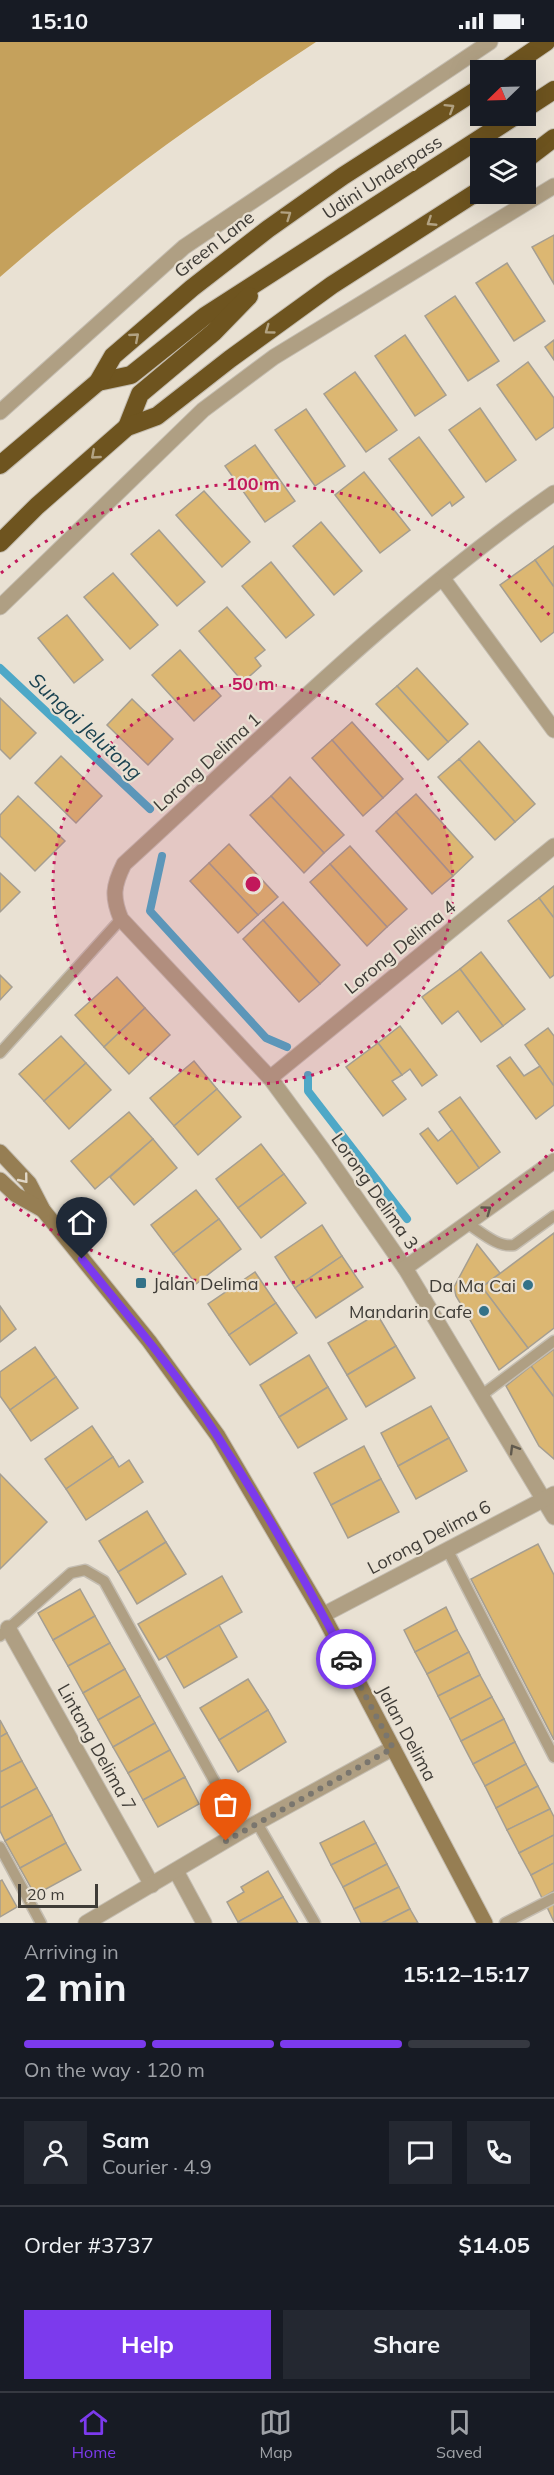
<!DOCTYPE html>
<meta charset="utf-8">
<style>
:root{--surface:#171b24;--page:#242831;--text:#f1f3f6;--muted:#9ea1a6;--line:#363941;--accent:#7c3aed}
body{margin:0;font-family:Mulish,sans-serif;background:var(--page);color:var(--text);height:100vh;display:flex;flex-direction:column;font-size:22px;white-space:nowrap}
*{box-sizing:border-box;margin:0}
p{font-size:20px;color:var(--muted)}
.icon{flex:none;width:33px;height:33px;fill:none;stroke:currentColor;stroke-width:2;stroke-linecap:round;stroke-linejoin:round}
.map{position:relative;height:1881px;overflow:hidden}
.side{display:flex;flex-direction:column;background:var(--surface);flex:1}
.side>*{flex:none}
.needle{width:39px;rotate:247deg}
.tools{position:absolute;left:470px;top:18px;display:grid;gap:12px}
.tools a{display:grid;place-items:center;width:66px;height:66px;border-radius:0px;background:var(--surface);box-shadow:0 6px 24px #0002;font-size:30px}
.scale{position:absolute;left:18px;bottom:15px;width:80px;box-sizing:border-box;padding-left:6px;border:3px solid #3f3c37;border-top:0;font-size:16px;line-height:21px;white-space:nowrap;color:#3f3c37;-webkit-text-stroke:4px #e9e1d3;paint-order:stroke}
.pin{position:absolute;display:grid;place-items:center;width:51px;height:51px;color:#fff;margin:-62px -26px;border-radius:50% 50% 50% 0;rotate:-45deg;box-shadow:0 0 6px #0007}
.pin .icon{rotate:45deg}
.courier{position:absolute;display:grid;place-items:center;width:60px;height:60px;margin:-30px;border:4px solid #7c3aed;border-radius:50%;background:#fff;color:#222;box-shadow:0 2px 8px #0007}
.summary em{font-style:normal;font-weight:700}
.summary div{display:flex;flex-direction:column-reverse}
.summary{display:flex;align-items:center;justify-content:space-between;height:102px;padding:0 24px}
h1{font-size:39px;font-weight:700;line-height:45px}
.bar{display:grid;grid-template-columns:repeat(4,1fr);gap:9px 6px;align-content:center;height:72px;padding:0 24px}
.bar i{height:8px;border-radius:4px;background:var(--line)}
.bar .current{background:var(--accent)}
.bar p{grid-column:span 4}
.line{display:flex;align-items:center;gap:15px;padding:0 24px;border-top:2px solid var(--line)}
.line div{flex:1}
.round{display:grid;place-items:center;flex:none;width:63px;height:63px;border-radius:0px;background:var(--page)}
.cta{display:flex;gap:12px;margin-top:auto;padding:12px 24px}
.cta a{flex:1;height:69px;border-radius:0px;background:var(--accent);color:#fff;font-size:24px;font-weight:700;line-height:69px;text-align:center}
.cta a+a{background:var(--page);color:var(--text)}
.status{display:flex;justify-content:space-between;align-items:center;height:42px;padding:0 30px;background:var(--surface);direction:ltr}
.status svg{height:16px;fill:currentColor}
.menu{display:flex;justify-content:space-around;align-items:center;height:84px;border-top:2px solid var(--line);background:var(--surface);font-size:16px;color:var(--muted)}
.menu a{display:grid;justify-items:center;gap:3px}
.menu .current{color:var(--accent)}
.map>svg:first-child{display:block}
.forest{fill:#c5a15c}
.lines{fill:none;stroke-linecap:round;stroke-linejoin:round}
.stream{stroke:#4ea8c7;stroke-width:8}
.building{fill:#dcb772;stroke:#a59e91;stroke-width:1.5}
.lane-casing{stroke:#c4bdb1;stroke-width:13}
.street-casing{stroke:#c4bdb1;stroke-width:17}
.secondary-casing{stroke:#c4bdb1;stroke-width:17}
.highway-casing{stroke:#c4bdb1;stroke-width:20}
.lane{stroke:#af9f83;stroke-width:10}
.street{stroke:#af9f83;stroke-width:15}
.secondary{stroke:#967e53;stroke-width:15}
.highway{stroke:#6e541f;stroke-width:18}
.oneway{stroke:#b2a282}
.oneway2{stroke:#e1d7c6}
.oneway3{stroke:#615a4e}
.done{stroke:#7a766e;stroke-width:6;stroke-dasharray:0 10.8}
.route{stroke:#7c3aed;stroke-width:8}
.ring{fill:none;stroke:#c2185b;stroke-width:3;stroke-dasharray:3 6}
.poi-dot{fill:#347288;stroke:#e9e1d3;stroke-width:2}
.labels{text-anchor:middle;dominant-baseline:central;stroke-width:4.5;stroke-linejoin:round;paint-order:stroke}
.street-label{font-size:18px;fill:#3f3c37;stroke:#e9e1d3}
.poi-label{font-size:18px;fill:#3f3c37;stroke:#e9e1d3;text-anchor:end}
.water-label{font-size:20px;font-style:italic;fill:#1a4250;stroke:#e9e1d3}
.centre{fill:#c2185b;stroke:#e9e1d3;stroke-width:3}
.ring-label{font-size:18px;text-anchor:middle;font-weight:bold;fill:#c2185b;stroke:#e9e1d3;stroke-width:4.5;stroke-linejoin:round;paint-order:stroke}
</style>
<div class="status"><b>15:10</b><svg viewBox="0 0 49 12"><path d="M0 12V9h3v3zM5 12V6h3v6zM10 12V3h3v9zM15 12V0h3v12zM26 1h20v11H26zM47 4h2v5h-2z"/></svg></div>
<div class="map">
<svg width="554" height="1881" viewBox="0 0 554 1881">
<rect width="100%" height="100%" fill="#e9e1d3"/>
<path class="forest" d="M0,0H316C206,72 99,148 0,235Z"/>
<g class="lines">
<g class="stream">
<polyline points="0,626 150,767"/>
<polyline points="162,814 150,869 266,996 287,1005"/>
<polyline points="308,1033 308,1049 407,1177"/>
</g>
</g>
<g class="building">
<polygon points="554,193 554,242 532,205"/>
<polygon points="507,221 545,279 514,299 476,241"/>
<polygon points="455,254 499,319 468,339 425,274"/>
<polygon points="405,293 446,353 415,374 375,314"/>
<polygon points="554,298 554,318 545,305"/>
<polygon points="528,320 554,356 554,385 536,398 497,343"/>
<polygon points="355,330 397,388 366,410 324,352"/>
<polygon points="480,366 516,418 486,440 449,388"/>
<polygon points="306,367 345,424 315,444 275,388"/>
<polygon points="419,395 464,455 452,464 450,460 432,474 389,417"/>
<polygon points="255,403 295,459 265,480 225,424"/>
<polygon points="364,430 410,488 380,511 335,453"/>
<polygon points="204,449 250,500 222,525 176,473"/>
<polygon points="321,480 362,529 334,553 293,504"/>
<polygon points="159,488 205,540 177,564 131,512"/>
<polygon points="554,504 554,545 535,518"/>
<polygon points="535,518 554,545 554,590 541,600 500,543"/>
<polygon points="271,520 314,573 286,596 242,544"/>
<polygon points="113,531 158,583 130,607 84,555"/>
<polygon points="227,565 265,608 255,616 261,624 243,640 199,589"/>
<polygon points="67,573 103,618 74,641 38,596"/>
<polygon points="180,608 221,654 194,679 152,633"/>
<polygon points="417,626 468,682 448,700 397,644"/>
<polygon points="397,644 448,700 428,718 376,662"/>
<polygon points="0,656 36,691 10,717 0,707"/>
<polygon points="132,657 173,697 148,723 107,683"/>
<polygon points="352,680 403,737 383,756 332,698"/>
<polygon points="332,698 383,756 363,774 312,716"/>
<polygon points="479,699 535,762 515,780 459,717"/>
<polygon points="61,714 102,754 76,781 35,741"/>
<polygon points="459,717 515,780 495,798 438,735"/>
<polygon points="290,735 344,793 324,811 271,754"/>
<polygon points="416,752 473,815 453,834 396,770"/>
<polygon points="18,754 65,799 35,829 0,794 0,773"/>
<polygon points="271,754 324,811 304,831 250,773"/>
<polygon points="396,770 453,834 432,852 376,789"/>
<polygon points="229,802 278,855 258,873 209,821"/>
<polygon points="350,804 407,867 387,885 330,822"/>
<polygon points="209,821 258,873 238,891 190,839"/>
<polygon points="330,822 387,885 367,904 310,840"/>
<polygon points="0,831 20,850 0,870"/>
<polygon points="554,844 554,876 539,856"/>
<polygon points="539,856 554,876 554,933 550,936 508,879"/>
<polygon points="283,860 340,923 320,942 263,878"/>
<polygon points="263,878 320,942 299,960 243,897"/>
<polygon points="481,910 525,967 503,984 460,927"/>
<polygon points="460,927 503,984 481,1000 458,969 442,982 422,955"/>
<polygon points="0,933 12,945 0,958"/>
<polygon points="117,935 145,966 104,1005 75,973"/>
<polygon points="145,966 170,993 129,1032 104,1005"/>
<polygon points="400,984 437,1033 422,1044 410,1027 402,1033 378,1001"/>
<polygon points="548,986 554,994 554,1044 525,1003"/>
<polygon points="61,994 86,1021 44,1059 19,1032"/>
<polygon points="378,1001 402,1033 392,1039 406,1057 383,1074 346,1025"/>
<polygon points="510,1015 524,1034 540,1024 554,1044 554,1063 536,1077 497,1024"/>
<polygon points="194,1019 217,1047 174,1084 150,1056"/>
<polygon points="86,1021 111,1048 69,1087 44,1059"/>
<polygon points="217,1047 241,1075 198,1113 174,1084"/>
<polygon points="460,1055 500,1110 479,1126 439,1070"/>
<polygon points="129,1070 153,1097 95,1147 71,1119"/>
<polygon points="428,1086 438,1099 452,1088 479,1126 457,1142 420,1092"/>
<polygon points="153,1097 177,1126 134,1163 110,1135"/>
<polygon points="261,1102 284,1132 238,1166 216,1137"/>
<polygon points="284,1132 306,1161 261,1196 238,1166"/>
<polygon points="196,1148 219,1177 173,1212 151,1183"/>
<polygon points="219,1177 241,1207 196,1242 173,1212"/>
<polygon points="322,1183 342,1214 295,1246 275,1215"/>
<polygon points="554,1191 554,1286 528,1306 482,1245"/>
<polygon points="477,1202 500,1231 482,1245 528,1306 499,1328 456,1254 454,1245"/>
<polygon points="342,1214 363,1245 316,1276 295,1246"/>
<polygon points="255,1230 276,1261 229,1293 208,1262"/>
<polygon points="276,1261 297,1291 250,1323 229,1293"/>
<polygon points="0,1264 16,1287 0,1300"/>
<polygon points="377,1272 396,1304 347,1333 328,1301"/>
<polygon points="396,1304 415,1336 366,1365 347,1333"/>
<polygon points="35,1305 56,1335 10,1368 0,1354 0,1330"/>
<polygon points="554,1307 554,1355 531,1324"/>
<polygon points="309,1313 328,1345 279,1375 260,1343"/>
<polygon points="531,1324 554,1355 554,1417 539,1404 506,1344"/>
<polygon points="56,1335 78,1366 31,1399 10,1368"/>
<polygon points="328,1345 347,1377 298,1406 279,1375"/>
<polygon points="431,1364 449,1396 398,1424 381,1391"/>
<polygon points="92,1384 113,1415 66,1447 45,1417"/>
<polygon points="449,1396 467,1429 416,1457 398,1424"/>
<polygon points="364,1404 381,1437 331,1463 314,1431"/>
<polygon points="113,1415 119,1425 129,1418 143,1440 86,1478 66,1447"/>
<polygon points="0,1432 47,1480 0,1527"/>
<polygon points="381,1437 399,1470 348,1496 331,1463"/>
<polygon points="147,1469 166,1500 118,1530 99,1499"/>
<polygon points="166,1500 186,1532 137,1562 118,1530"/>
<polygon points="538,1502 554,1533 554,1698 471,1537"/>
<polygon points="222,1534 242,1570 159,1618 138,1582"/>
<polygon points="80,1547 95,1574 53,1598 38,1571"/>
<polygon points="446,1565 457,1588 415,1610 404,1588"/>
<polygon points="95,1574 110,1601 68,1624 53,1598"/>
<polygon points="219,1583 237,1615 184,1646 166,1614"/>
<polygon points="457,1588 469,1610 427,1632 415,1610"/>
<polygon points="110,1601 125,1627 83,1651 68,1624"/>
<polygon points="469,1610 480,1633 438,1654 427,1632"/>
<polygon points="125,1627 140,1654 98,1678 83,1651"/>
<polygon points="480,1633 492,1655 450,1677 438,1654"/>
<polygon points="248,1637 268,1668 219,1698 200,1666"/>
<polygon points="140,1654 155,1681 113,1705 98,1678"/>
<polygon points="492,1655 504,1677 461,1699 450,1677"/>
<polygon points="268,1668 286,1700 238,1730 219,1698"/>
<polygon points="504,1677 515,1700 473,1722 461,1699"/>
<polygon points="0,1678 7,1691 0,1695"/>
<polygon points="155,1681 170,1708 128,1731 113,1705"/>
<polygon points="7,1691 22,1719 0,1730 0,1695"/>
<polygon points="515,1700 526,1722 485,1744 473,1722"/>
<polygon points="170,1708 185,1735 143,1758 128,1731"/>
<polygon points="22,1719 37,1746 0,1766 0,1730"/>
<polygon points="526,1722 538,1744 496,1766 485,1744"/>
<polygon points="185,1735 199,1762 158,1785 143,1758"/>
<polygon points="538,1744 550,1767 507,1788 496,1766"/>
<polygon points="37,1746 52,1773 5,1799 0,1789 0,1766"/>
<polygon points="550,1767 554,1775 554,1793 519,1811 507,1788"/>
<polygon points="52,1773 66,1801 20,1826 5,1799"/>
<polygon points="364,1779 376,1801 331,1823 320,1801"/>
<polygon points="554,1793 554,1821 531,1833 519,1811"/>
<polygon points="66,1801 81,1828 35,1853 20,1826"/>
<polygon points="376,1801 387,1822 343,1845 331,1823"/>
<polygon points="554,1821 554,1849 542,1856 531,1833"/>
<polygon points="387,1822 399,1845 354,1867 343,1845"/>
<polygon points="268,1829 283,1855 238,1880 227,1860 244,1850 241,1845"/>
<polygon points="2,1838 17,1865 0,1875 0,1839"/>
<polygon points="399,1845 410,1867 382,1881 361,1881 354,1867"/>
<polygon points="283,1855 298,1881 239,1881 238,1880"/>
<polygon points="554,1861 554,1880 547,1865"/>
<polygon points="410,1867 418,1881 382,1881"/>
</g>
<g class="lines">
<g class="lane-casing">
<g id="lane">
<polyline points="0,1011 121,877"/>
<path d="M468,1182C481,1190 498,1206 514,1203L554,1174"/>
<polyline points="482,1353 554,1299"/>
<polyline points="447,1507 554,1715"/>
<polyline points="0,1594 71,1531 85,1528 104,1539 242,1789"/>
<polyline points="257,1781 315,1881"/>
<polyline points="0,1805 41,1881"/>
<polyline points="505,1881 554,1856"/>
</g>
</g>
<g class="street-casing">
<g id="street">
<polyline points="0,370 184,205 490,0"/>
<path d="M554,451C399,559 263,695 124,822C113,844 112,855 121,877L270,1036L323,1108L405,1226L554,1475"/>
<polyline points="443,537 554,688"/>
<polyline points="0,565 203,368 274,315 554,144"/>
<polyline points="270,1036 554,804"/>
<polyline points="405,1226 554,1119"/>
<polyline points="323,1573 554,1452"/>
<polyline points="8,1586 152,1843"/>
<polyline points="176,1829 204,1881"/>
<polyline points="86,1881 242,1789 393,1706"/>
</g>
</g>
<g class="secondary-casing">
<g id="secondary">
<polyline points="0,1110 29,1141 43,1168 149,1299 218,1394 323,1573 485,1881"/>
<polyline points="0,1138 16,1153 43,1168"/>
</g>
</g>
<g class="highway-casing">
<g id="highway">
<polyline points="505,28 546,0"/>
<polyline points="525,67 554,48"/>
<polyline points="525,118 554,96"/>
<polyline points="98,340 131,333 205,274 515,74"/>
<polyline points="127,385 140,352 214,290 249,254"/>
<polyline points="0,423 98,340 113,314 192,246 268,187 343,134 480,46"/>
<polyline points="0,501 37,464 127,385 157,374 230,317 332,243 480,148"/>
</g>
</g>
<use href="#lane" class="lane"/>
<use href="#street" class="street"/>
<use href="#secondary" class="secondary"/>
<use href="#highway" class="highway"/>
</g>
<defs><path id="oneway-chevron" d="M-2-3.5L2.5 0L-2 3.5" fill="none" stroke-width="1.6" stroke-linecap="round" stroke-linejoin="round" transform="scale(1.5)"/></defs>
<g class="oneway">
<use href="#oneway-chevron" transform="translate(450 66) rotate(-32)"/>
<use href="#oneway-chevron" transform="translate(287 173) rotate(-35)"/>
<use href="#oneway-chevron" transform="translate(431 180) rotate(147)"/>
<use href="#oneway-chevron" transform="translate(269 288) rotate(144)"/>
<use href="#oneway-chevron" transform="translate(135 295) rotate(-41)"/>
<use href="#oneway-chevron" transform="translate(95 413) rotate(139)"/>
</g>
<use class="oneway2" href="#oneway-chevron" transform="translate(24 1137) rotate(51)"/>
<g class="oneway3">
<use href="#oneway-chevron" transform="translate(487 1168) rotate(-36)"/>
<use href="#oneway-chevron" transform="translate(514 1407) rotate(-121)"/>
</g>
<g class="lines">
<polyline class="done" points="226,1799 393,1706 346,1617"/>
<path class="route" d="M82,1217C129,1275 178,1332 218,1395C264,1466 308,1543 346,1617"/>
</g>
<circle cx="253" cy="842" r="200" fill="#c2185b" fill-opacity=".12"/>
<g class="ring">
<circle cx="253" cy="842" r="200"/>
<path d="M553 1107A400 400 0 0 1 1 1153M1 531A400 400 0 0 1 553 577"/>
</g>
<g class="poi-dot">
<rect x="135" y="1235" width="12" height="12" rx="3"/>
<circle cx="528" cy="1243" r="6"/>
<circle cx="484" cy="1269" r="6"/>
</g>
<g class="labels">
<g class="street-label">
<text transform="translate(382 135) rotate(-33)">Udini Underpass</text>
<text transform="translate(214 202) rotate(-38)">Green Lane</text>
<text transform="translate(207 720) rotate(-42)">Lorong Delima 1</text>
<text transform="translate(400 905) rotate(-39)">Lorong Delima 4</text>
<text transform="translate(375 1149) rotate(55)">Lorong Delima 3</text>
<text transform="translate(429 1495) rotate(-28)">Lorong Delima 6</text>
<text transform="translate(407 1691) rotate(62)">Jalan Delima</text>
<text transform="translate(97 1705) rotate(61)">Lintang Delima 7</text>
</g>
<g class="poi-label">
<text x="153" y="1241" text-anchor="start">Jalan Delima</text>
<text x="516" y="1243">Da Ma Cai</text>
<text x="472" y="1269">Mandarin Cafe</text>
</g>
<g class="water-label">
<text transform="translate(86 684) rotate(43)">Sungai Jelutong</text>
</g>
</g>
<circle cx="253" cy="842" r="9" class="centre"/>
<g class="ring-label">
<text x="253" y="448">100 m</text>
<text x="253" y="648">50 m</text>
</g>
</svg>
<div class="tools">
<a><svg class="needle" viewBox="-14 -14 28 28"><path d="M0-13l5 13h-10z" fill="#e53935"/><path d="M0 13l5-13h-10z" fill="#9ea1a6"/></svg></a>
<a><svg class="icon" aria-label="layers" viewBox="0 0 24 24"><path d="M12 4l9 5-9 5-9-5zM3 14l9 5 9-5"/></svg></a>
</div>
<div class="scale">20 m</div>
<div class="pin" style="left:226px;top:1799px;background:#ea580c"><svg class="icon" aria-label="bag" viewBox="0 0 24 24"><path d="M5 8h14l-1 12H6zM9 8a3 3 0 0 1 6 0"/></svg></div>
<div class="pin" style="left:82px;top:1217px;background:#1f2937"><svg class="icon" aria-label="home" viewBox="0 0 24 24"><path d="M3 11l9-7 9 7M6 9v11h12V9"/></svg></div>
<div class="courier" style="left:346px;top:1617px"><svg class="icon" aria-label="car" viewBox="0 0 24 24"><path d="M5 17H2v-5l4-1 3-4h7l3 4 3 1v5h-3M9 17h6M6 11h13"/><circle cx="7" cy="17" r="2"/><circle cx="17" cy="17" r="2"/></svg></div>
</div>
<section class="side">
<div class="summary"><div><h1>2 min</h1><p>Arriving in</p></div><em>15:12–15:17</em></div>
<div class="bar"><i class="current"></i><i class="current"></i><i class="current"></i><i></i><p>On the way · 120 m</p></div>
<div class="line" style="height:108px"><a class="round"><svg class="icon" aria-label="person" viewBox="0 0 24 24"><circle cx="12" cy="8" r="4"/><path d="M4 21q1-7 8-7t8 7"/></svg></a><div><b>Sam</b><p>Courier · 4.9</p></div><a class="round"><svg class="icon" aria-label="chat" viewBox="0 0 24 24"><path d="M4 5h16v11H9l-5 4z"/></svg></a><a class="round"><svg class="icon" aria-label="phone" viewBox="0 0 24 24"><path d="M5 4h4l2 5-3 2q2 4 5 5l2-3 5 2v4C11 20 4 13 5 4z"/></svg></a></div>
<div class="line" style="height:78px"><div>Order #3737</div><b>$14.05</b></div>
<div class="cta"><a>Help</a><a>Share</a></div>
</section>
<nav class="menu">
<a class="current"><svg class="icon" aria-label="home" viewBox="0 0 24 24"><path d="M3 11l9-7 9 7M6 9v11h12V9"/></svg>Home</a>
<a><svg class="icon" aria-label="map" viewBox="0 0 24 24"><path d="M3 6l6-2 6 2 6-2v14l-6 2-6-2-6 2zM9 4v14M15 6v14"/></svg>Map</a>
<a><svg class="icon" aria-label="saved" viewBox="0 0 24 24"><path d="M7 4h10v16l-5-4-5 4z"/></svg>Saved</a>
</nav>
